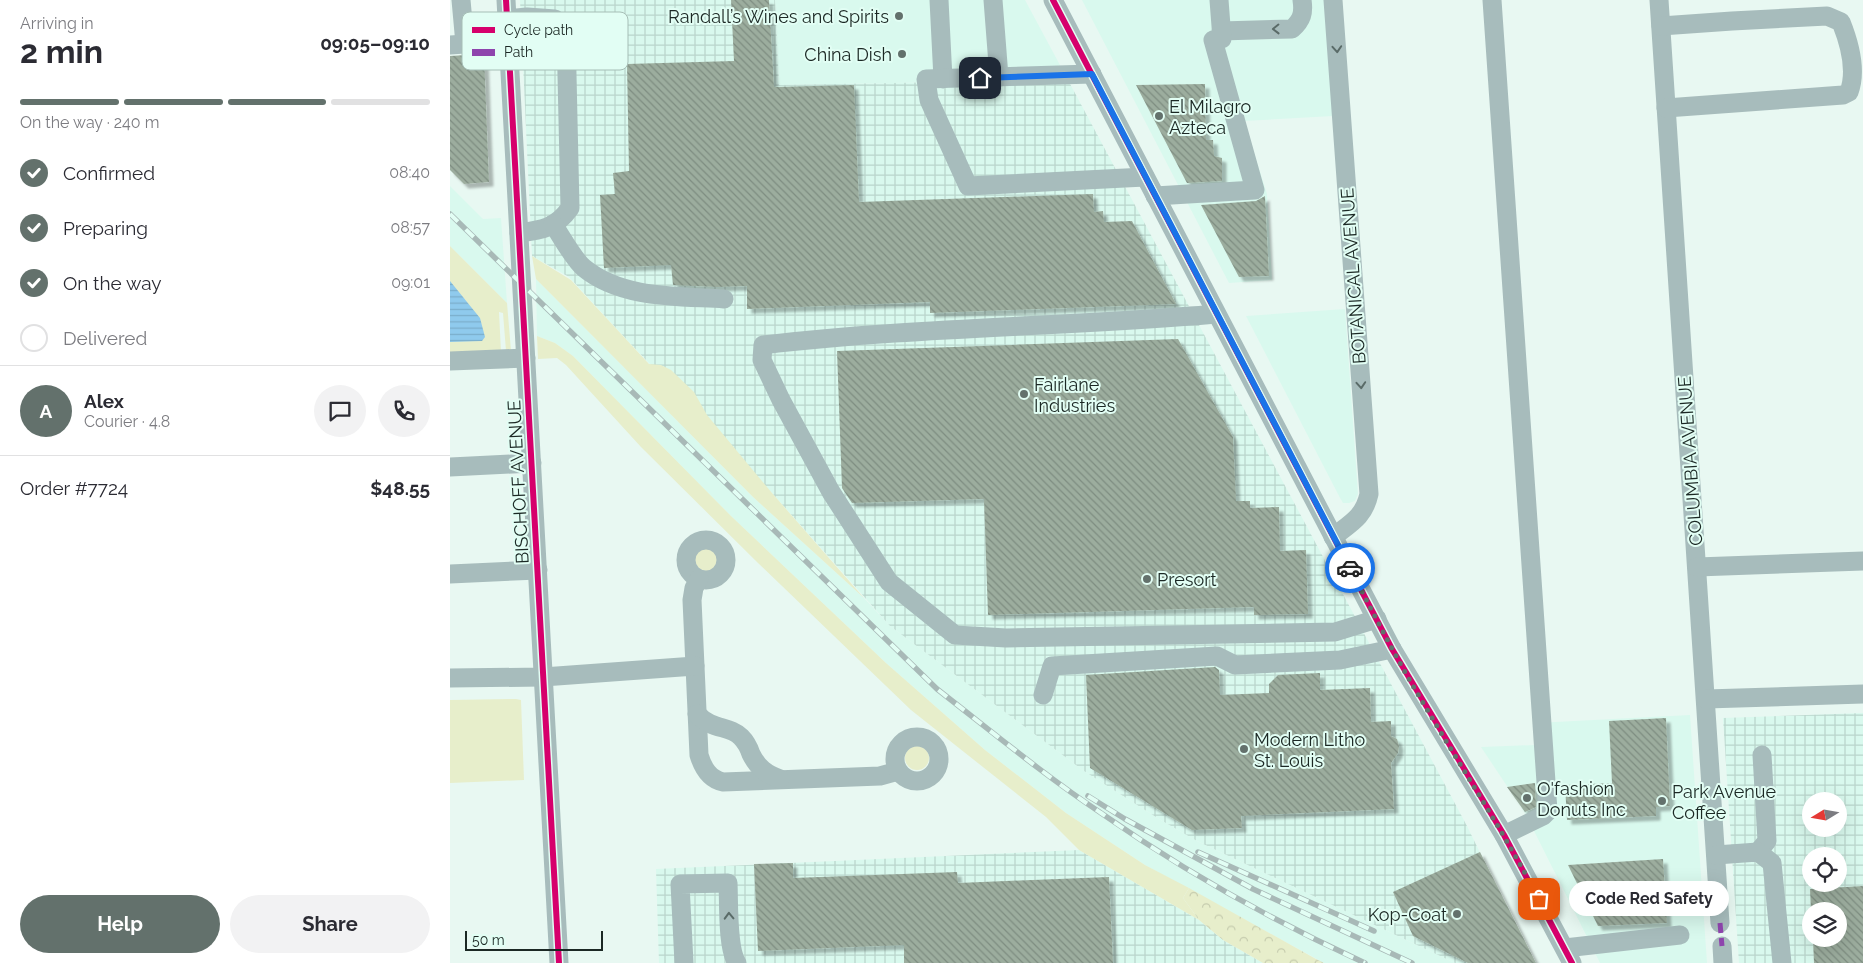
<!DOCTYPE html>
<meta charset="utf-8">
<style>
:root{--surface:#fff;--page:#f2f2f3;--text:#2b2b33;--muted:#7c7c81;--line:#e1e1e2;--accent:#63716c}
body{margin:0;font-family:Raleway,sans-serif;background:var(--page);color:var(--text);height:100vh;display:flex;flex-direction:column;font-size:19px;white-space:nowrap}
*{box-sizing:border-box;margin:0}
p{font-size:16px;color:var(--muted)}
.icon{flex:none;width:28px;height:28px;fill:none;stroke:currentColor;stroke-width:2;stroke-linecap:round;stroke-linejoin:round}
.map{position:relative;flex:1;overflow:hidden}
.panel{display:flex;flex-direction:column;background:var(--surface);width:450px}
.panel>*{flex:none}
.needle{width:32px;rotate:259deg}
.controls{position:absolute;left:1352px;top:792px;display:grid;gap:10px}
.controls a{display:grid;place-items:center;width:45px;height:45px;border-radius:50%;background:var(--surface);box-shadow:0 5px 20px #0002;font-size:25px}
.scale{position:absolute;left:15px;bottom:12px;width:138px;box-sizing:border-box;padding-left:5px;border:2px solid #1b2824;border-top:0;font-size:14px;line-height:18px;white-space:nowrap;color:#1b2824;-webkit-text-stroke:4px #e2fef4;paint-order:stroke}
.pin{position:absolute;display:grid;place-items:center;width:42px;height:42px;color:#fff;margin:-21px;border-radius:10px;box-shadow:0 2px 8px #0006}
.courier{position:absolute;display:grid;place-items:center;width:50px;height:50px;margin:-25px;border:4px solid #1a73e8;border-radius:50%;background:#fff;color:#222;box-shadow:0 1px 6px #0007}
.bubble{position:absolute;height:35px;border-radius:18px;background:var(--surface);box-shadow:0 5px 20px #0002;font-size:16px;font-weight:700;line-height:35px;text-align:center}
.headline em{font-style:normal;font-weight:700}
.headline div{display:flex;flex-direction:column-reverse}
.headline{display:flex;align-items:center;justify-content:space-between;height:85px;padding:0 20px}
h1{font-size:32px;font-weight:700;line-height:38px}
.bar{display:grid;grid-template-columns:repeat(4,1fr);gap:8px 5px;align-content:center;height:60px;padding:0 20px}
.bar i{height:6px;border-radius:4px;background:var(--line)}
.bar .on{background:var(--accent)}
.bar p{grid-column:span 4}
.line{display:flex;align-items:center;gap:12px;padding:0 20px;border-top:1px solid var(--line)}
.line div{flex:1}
.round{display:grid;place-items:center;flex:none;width:52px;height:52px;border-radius:26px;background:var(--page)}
ol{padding:0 20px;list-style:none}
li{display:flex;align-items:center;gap:15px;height:55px}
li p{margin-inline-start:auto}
li .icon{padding:5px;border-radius:50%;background:var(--accent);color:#fff;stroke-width:4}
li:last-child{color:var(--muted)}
li i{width:28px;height:28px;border:2px solid var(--line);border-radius:50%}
.primary-button{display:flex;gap:10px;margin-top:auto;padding:10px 20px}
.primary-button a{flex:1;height:58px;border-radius:30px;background:var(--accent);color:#fff;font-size:20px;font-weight:700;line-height:58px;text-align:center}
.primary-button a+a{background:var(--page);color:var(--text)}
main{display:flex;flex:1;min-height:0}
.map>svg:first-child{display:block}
.built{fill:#d9f9ee}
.industrial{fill:url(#industrial-grid);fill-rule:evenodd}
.green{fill:#e7eecb}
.forest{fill:url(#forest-crowns)}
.water{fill:url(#water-rules)}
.building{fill:url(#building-back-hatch);filter:url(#shadow)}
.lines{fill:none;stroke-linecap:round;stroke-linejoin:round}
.minor{stroke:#a7bcbc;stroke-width:19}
.rail-casing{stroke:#a8b9b7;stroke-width:5.5}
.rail{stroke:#e2fef4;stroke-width:4;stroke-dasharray:11;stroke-linecap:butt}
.quiet{stroke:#8e44ad;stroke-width:5;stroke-dasharray:10 5;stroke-linecap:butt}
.cycleway-casing{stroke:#e2fef4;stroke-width:9}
.cycleway{stroke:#d6006c;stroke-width:6}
.oneway{stroke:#5a6b68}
.done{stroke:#63716c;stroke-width:5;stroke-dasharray:0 9}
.route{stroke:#1a73e8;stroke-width:6}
.poi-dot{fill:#63716c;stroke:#e2fef4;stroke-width:2}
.labels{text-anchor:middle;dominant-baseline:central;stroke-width:4;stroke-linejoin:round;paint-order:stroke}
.poi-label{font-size:18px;fill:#1b2824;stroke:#e2fef4;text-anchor:start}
.street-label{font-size:18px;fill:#1b2824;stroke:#e2fef4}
.key{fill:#e2fef4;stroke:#a6beb6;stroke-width:1}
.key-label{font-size:14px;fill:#1b2824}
</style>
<main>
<section class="panel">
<div class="headline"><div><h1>2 min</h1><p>Arriving in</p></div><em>09:05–09:10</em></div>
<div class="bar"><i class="on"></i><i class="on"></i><i class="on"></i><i></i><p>On the way · 240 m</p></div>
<ol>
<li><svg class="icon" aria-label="check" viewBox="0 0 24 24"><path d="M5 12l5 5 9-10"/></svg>Confirmed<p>08:40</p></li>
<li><svg class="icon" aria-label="check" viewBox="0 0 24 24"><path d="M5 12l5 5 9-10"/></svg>Preparing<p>08:57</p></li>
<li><svg class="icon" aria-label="check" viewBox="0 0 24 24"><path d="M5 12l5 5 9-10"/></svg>On the way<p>09:01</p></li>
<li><i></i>Delivered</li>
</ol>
<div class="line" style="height:90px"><b class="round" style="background:var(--accent);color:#fff">A</b><div><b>Alex</b><p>Courier · 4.8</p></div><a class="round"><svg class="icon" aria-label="chat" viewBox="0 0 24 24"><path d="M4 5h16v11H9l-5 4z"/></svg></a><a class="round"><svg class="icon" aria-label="phone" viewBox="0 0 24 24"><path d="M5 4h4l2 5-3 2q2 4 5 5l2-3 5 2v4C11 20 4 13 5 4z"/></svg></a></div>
<div class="line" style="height:65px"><div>Order #7724</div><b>$48.55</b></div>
<div class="primary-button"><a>Help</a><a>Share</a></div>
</section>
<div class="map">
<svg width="1413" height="963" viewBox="0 0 1413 963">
<defs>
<pattern id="industrial-grid" width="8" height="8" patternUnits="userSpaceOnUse" patternTransform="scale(1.25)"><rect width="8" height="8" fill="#d9f9ee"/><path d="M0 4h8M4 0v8" fill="none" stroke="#bad5cc"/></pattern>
<pattern id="forest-crowns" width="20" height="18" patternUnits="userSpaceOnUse" patternTransform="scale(1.25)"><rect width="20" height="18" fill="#e7eecb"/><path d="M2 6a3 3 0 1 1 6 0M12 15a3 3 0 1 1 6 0" fill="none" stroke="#c6ccae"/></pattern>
<pattern id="water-rules" width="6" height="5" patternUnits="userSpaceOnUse" patternTransform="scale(1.25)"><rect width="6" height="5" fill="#8fcaed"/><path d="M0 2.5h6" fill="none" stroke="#7baecb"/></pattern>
<pattern id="building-back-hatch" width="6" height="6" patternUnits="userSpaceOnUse" patternTransform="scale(1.25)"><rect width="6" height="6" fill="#9cad9e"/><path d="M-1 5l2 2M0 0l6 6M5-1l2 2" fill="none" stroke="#7e8d81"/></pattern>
<filter id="shadow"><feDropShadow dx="4.5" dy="4.5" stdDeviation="1" flood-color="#0004"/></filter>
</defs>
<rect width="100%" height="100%" fill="#e8f8f2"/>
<g class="built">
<polygon points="325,0 575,0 618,80 329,85"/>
<polygon points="632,0 876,0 883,116 794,121 817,194 822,280 779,283"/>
<polygon points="0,186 33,219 51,218 57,303 0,246"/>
<polygon points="86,279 303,497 414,598 440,626 634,771 709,819 747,841 1005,963 874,963 695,865 616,813 535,750 436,663 281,516 123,356 105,343 87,336"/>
<polygon points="895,309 908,494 905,501 899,503 893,503 889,496 796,316"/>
<polygon points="1240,715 1257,963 1150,963 1075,813 1031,747 1086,745 1086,723"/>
</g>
<g class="industrial">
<polygon points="70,0 325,0 329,85 618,80 1017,826 1084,963 1005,963 747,841 709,819 634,771 440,626 322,493 176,339 119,277 82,256"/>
<path d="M1413,713V963H1289L1273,718ZM1361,801H1389V829H1361ZM1361,856H1389V884H1361ZM1361,911H1389V939H1361Z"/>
<polygon points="629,850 749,920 773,940 813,963 209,963 206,869"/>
</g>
<g class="green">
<polygon points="0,246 57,303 61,351 56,351 53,313 49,312 51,352 0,354"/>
<polygon points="82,256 121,280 199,364 211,365 221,370 244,392 257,415 322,493 414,598 303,497 86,279"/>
<polygon points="87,336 105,343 123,356 281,516 436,663 535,750 616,813 695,865 739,888 733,898 749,920 629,850 596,817 461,710 308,563 191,447 116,365 107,358 88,359"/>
<circle cx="257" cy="559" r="12"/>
<polygon points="66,699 71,700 74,780 0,783 0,700"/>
<circle cx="467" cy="758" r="12"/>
</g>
<polygon class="forest" points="739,888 866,959 874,963 813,963 773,940 749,920 733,898"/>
<polygon class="water" points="0,281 30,318 35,337 32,341 0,342"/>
<g class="building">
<polygon points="281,0 319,0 324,87 404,85 409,202 643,194 644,212 653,211 654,222 682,221 726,304 480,313 480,302 297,309 297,286 267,287 223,285 221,265 154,268 150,195 165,194 163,173 179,171 177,64 284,61"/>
<polygon points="34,54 39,182 14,184 0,170 0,56"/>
<polygon points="755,84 756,140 763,140 764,156 772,158 772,181 737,183 686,85"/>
<polygon points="815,196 819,276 789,277 751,205 806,201"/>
<polygon points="728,339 783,437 786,501 800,501 800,508 829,507 830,551 856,550 858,614 804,615 804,607 538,615 534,499 402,503 392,488 387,351"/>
<polygon points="765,667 769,670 770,695 819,693 819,684 828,675 870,673 870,690 920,688 921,722 941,721 941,736 947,739 949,746 948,753 941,763 944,809 791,816 792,828 742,830 640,768 636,675"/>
<polygon points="1216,718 1220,806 1206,807 1206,816 1117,820 1115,785 1162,783 1159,721"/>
<polygon points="1085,783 1086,807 1075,812 1057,787"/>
<polygon points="1030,852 1086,963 1018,963 963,936 943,892"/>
<polygon points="1213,859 1217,923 1148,926 1118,865"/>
<polygon points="343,863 343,878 507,872 508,883 659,877 663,963 454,963 454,945 308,951 304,864"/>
<polygon points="1413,886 1413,963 1364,963 1363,939 1389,939 1389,911 1361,911 1360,889"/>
</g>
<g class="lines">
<g class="minor">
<polyline points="11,0 15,44"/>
<polyline points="56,0 109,963"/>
<polyline points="489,0 493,79"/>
<polyline points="543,0 549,77"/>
<polyline points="603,0 942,649 1054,835 1122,963"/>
<path d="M883,0L919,494C914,517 901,523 883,537"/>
<polyline points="1042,0 1098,811 1093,816 1054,835"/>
<polyline points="1209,0 1270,923"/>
<path d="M57,19L77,17L105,19L116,31L120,208C106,228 92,230 69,233"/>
<path d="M1211,26L1282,21L1377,16L1391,22C1399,42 1407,71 1399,92L1393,95L1216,108"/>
<path d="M771,31L842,29C852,20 854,13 852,0"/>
<polyline points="0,45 59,41"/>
<polyline points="642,74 476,79 479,100 518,186 695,177"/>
<polyline points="705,196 805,190 763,40 772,39 769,0"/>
<path d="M103,224C111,236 124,260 134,268C172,299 228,296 274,299"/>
<path d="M766,314C616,327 464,327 313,345L312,360L331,400L381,492L439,582L505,635L556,638L885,632L927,619"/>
<polyline points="0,361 76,358"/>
<polyline points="0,467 82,463"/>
<circle cx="256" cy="560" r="20"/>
<polyline points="1247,567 1413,561"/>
<polyline points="0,574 88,570"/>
<path d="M249,579L244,588L242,600L249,755C253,768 259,779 273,782L430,776L448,771"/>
<polyline points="0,678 93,677 245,666"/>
<polyline points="593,695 602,666 767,656 785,665 890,660 942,649"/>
<polyline points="1256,699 1413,694"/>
<path d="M247,714C263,731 279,725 291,737C296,742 299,748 301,754C308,768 316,774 330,779"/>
<circle cx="467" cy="759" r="22"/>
<polyline points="1308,852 1317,841 1312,755"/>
<polyline points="1266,855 1308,852 1322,863 1332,963"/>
<polyline points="1272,946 1273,963"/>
<polyline points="1115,948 1230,935"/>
<path d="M234,963L230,884L278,883C279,902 277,949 287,963"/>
</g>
<g class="rail-casing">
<g id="rail">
<path d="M0,214L487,689C541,731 594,775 651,813C734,871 823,921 915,963"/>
<polyline points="638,796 675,819 803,889 962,963"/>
<polyline points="748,852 924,931"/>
</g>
</g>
<use href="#rail" class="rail"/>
<polyline class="quiet" points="1270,923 1272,946"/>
<g class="cycleway-casing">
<g id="cycleway">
<polyline points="56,0 109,963"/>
<polyline points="603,0 942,649 1054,835 1122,963"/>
</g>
</g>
<use href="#cycleway" class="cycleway"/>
</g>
<defs><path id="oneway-chevron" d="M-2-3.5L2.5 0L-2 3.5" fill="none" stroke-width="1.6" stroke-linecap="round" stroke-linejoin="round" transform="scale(1.25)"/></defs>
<g class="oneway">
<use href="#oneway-chevron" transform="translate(826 29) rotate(179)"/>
<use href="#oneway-chevron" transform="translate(887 49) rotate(86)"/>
<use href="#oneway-chevron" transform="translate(911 385) rotate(86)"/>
<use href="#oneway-chevron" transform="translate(279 916) rotate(-92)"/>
</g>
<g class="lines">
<path class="done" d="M900,568C922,611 944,654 969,696C1009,764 1052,829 1089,899"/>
<polyline class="route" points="530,78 642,74 900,568"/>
</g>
<g class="poi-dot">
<circle cx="449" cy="16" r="5"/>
<circle cx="452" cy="54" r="5"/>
<circle cx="709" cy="116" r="5"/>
<circle cx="574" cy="394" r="5"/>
<circle cx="697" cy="579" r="5"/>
<circle cx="794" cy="749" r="5"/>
<circle cx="1077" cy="798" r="5"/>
<circle cx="1212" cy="801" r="5"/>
<circle cx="1007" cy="914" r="5"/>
</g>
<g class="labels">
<g class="poi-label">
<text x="439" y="16" text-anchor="end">Randall’s Wines and Spirits</text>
<text x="442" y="54" text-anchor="end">China Dish</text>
<text x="719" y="106">El Milagro<tspan x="719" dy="21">Azteca</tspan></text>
<text x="584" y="384">Fairlane<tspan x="584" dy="21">Industries</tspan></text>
<text x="707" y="579">Presort</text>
<text x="804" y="739">Modern Litho<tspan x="804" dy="21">St. Louis</tspan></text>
<text x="1087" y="788">O'fashion<tspan x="1087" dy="21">Donuts Inc</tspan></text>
<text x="1222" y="791">Park Avenue<tspan x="1222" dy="21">Coffee</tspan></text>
<text x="997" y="914" text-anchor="end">Kop-Coat</text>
</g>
<g class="street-label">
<text transform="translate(903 276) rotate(-94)">BOTANICAL AVENUE</text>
<text transform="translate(1240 461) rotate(-94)">COLUMBIA AVENUE</text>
<text transform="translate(68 482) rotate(-93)">BISCHOFF AVENUE</text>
</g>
</g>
<rect x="12" y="12" width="166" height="58" rx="8" class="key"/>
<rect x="22" y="27" width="23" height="6" fill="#d6006c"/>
<rect x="22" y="49" width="23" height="7" fill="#8e44ad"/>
<g class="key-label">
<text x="54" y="35">Cycle path</text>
<text x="54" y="57">Path</text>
</g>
</svg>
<div class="controls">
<a><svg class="needle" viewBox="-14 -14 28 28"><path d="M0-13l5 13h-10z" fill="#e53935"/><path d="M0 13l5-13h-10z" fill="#7c7c81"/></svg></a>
<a><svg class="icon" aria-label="locate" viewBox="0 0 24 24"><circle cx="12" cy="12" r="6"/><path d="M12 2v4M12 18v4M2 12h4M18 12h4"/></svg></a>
<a><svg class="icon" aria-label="layers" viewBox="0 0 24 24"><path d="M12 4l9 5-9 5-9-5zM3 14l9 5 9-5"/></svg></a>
</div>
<div class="scale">50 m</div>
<div class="pin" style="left:1089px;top:899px;background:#ea580c"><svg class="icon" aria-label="bag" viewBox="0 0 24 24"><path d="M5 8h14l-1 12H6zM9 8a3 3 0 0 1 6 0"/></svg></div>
<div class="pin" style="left:530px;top:78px;background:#1f2937"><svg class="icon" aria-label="home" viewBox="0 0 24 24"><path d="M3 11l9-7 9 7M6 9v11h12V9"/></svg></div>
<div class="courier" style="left:900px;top:568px"><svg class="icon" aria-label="car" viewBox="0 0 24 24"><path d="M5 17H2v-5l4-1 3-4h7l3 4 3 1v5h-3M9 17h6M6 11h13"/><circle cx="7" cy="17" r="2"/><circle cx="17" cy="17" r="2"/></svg></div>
<div class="bubble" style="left:1119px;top:881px;width:160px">Code Red Safety</div>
</div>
</main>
